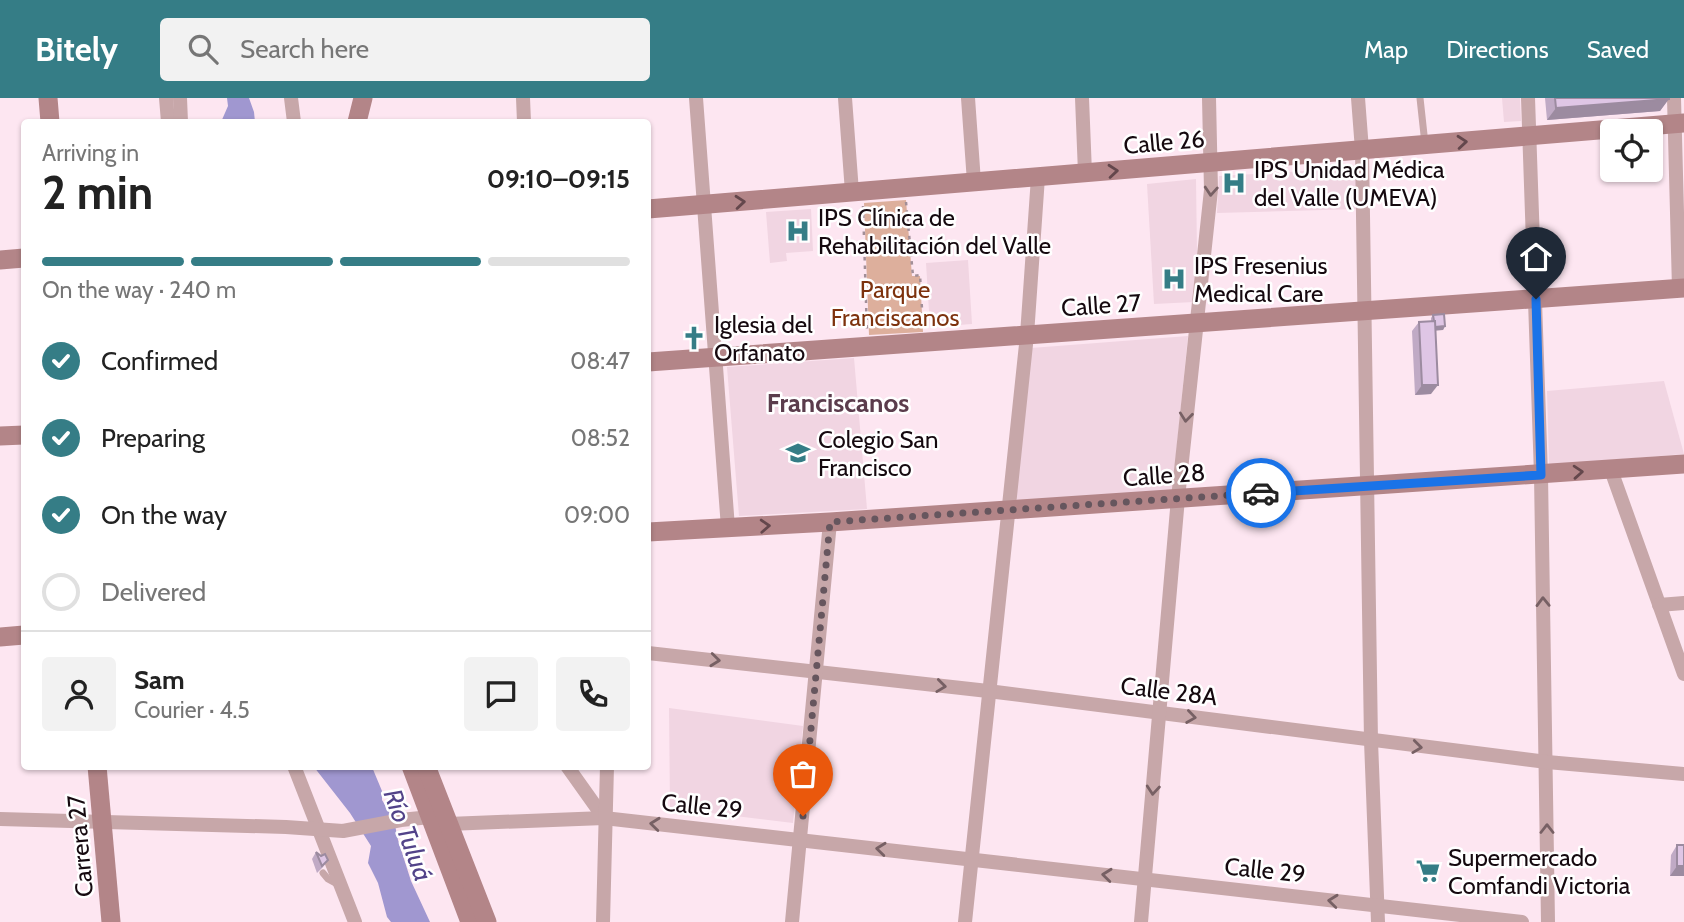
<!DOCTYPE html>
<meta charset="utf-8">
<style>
:root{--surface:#fff;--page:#f2f2f2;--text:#222;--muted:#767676;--line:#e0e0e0;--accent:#357d86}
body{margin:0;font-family:Cabin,sans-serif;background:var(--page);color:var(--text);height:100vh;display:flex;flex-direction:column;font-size:26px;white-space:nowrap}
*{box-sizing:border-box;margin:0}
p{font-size:23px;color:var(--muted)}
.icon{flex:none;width:38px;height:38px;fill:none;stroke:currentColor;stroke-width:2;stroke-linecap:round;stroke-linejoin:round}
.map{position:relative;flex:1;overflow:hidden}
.panel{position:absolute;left:21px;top:21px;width:630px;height:651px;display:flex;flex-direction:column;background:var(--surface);border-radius:7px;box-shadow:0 2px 5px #0004}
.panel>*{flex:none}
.tools{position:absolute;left:1600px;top:21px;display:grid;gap:14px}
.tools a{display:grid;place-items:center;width:63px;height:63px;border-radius:7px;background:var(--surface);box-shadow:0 2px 5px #0004;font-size:35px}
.pin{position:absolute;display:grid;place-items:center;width:60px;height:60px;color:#fff;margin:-72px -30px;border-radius:50% 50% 50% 0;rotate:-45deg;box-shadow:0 0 7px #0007}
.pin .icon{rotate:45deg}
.courier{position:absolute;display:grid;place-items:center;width:70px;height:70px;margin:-35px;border:5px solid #1a73e8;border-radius:50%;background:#fff;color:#222;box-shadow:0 2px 9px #0007}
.summary em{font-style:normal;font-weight:700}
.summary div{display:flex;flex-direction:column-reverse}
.summary{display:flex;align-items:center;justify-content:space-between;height:119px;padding:0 21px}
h1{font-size:46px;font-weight:700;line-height:52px}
.bar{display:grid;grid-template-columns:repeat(4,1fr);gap:10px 7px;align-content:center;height:84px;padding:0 21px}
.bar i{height:9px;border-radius:5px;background:var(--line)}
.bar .on{background:var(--accent)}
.bar p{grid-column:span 4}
.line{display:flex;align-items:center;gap:18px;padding:0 21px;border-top:2px solid var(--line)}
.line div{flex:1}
.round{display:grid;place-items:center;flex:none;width:74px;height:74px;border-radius:7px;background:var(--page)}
ol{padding:0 21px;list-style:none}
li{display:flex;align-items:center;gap:21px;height:77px}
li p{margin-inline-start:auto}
li .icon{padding:7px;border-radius:50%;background:var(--accent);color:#fff;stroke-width:4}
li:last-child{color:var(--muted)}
li i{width:38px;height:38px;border:4px solid var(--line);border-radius:50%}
header{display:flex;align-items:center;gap:42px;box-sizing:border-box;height:98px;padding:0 35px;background:var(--accent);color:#fff}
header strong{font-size:33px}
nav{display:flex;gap:38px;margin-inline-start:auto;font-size:24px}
.search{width:490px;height:63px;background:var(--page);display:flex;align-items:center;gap:18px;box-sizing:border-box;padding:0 24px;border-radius:7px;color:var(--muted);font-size:26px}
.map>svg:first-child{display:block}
.built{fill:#f1d5e2}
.green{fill:#ddaf9c}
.water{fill:#a097d0}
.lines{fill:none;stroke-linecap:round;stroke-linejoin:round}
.path{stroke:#a28f98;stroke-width:2.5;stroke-dasharray:3.5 5;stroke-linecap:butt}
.lane{stroke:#c7a7a9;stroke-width:7}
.street{stroke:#c7a7a9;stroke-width:14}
.secondary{stroke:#b38588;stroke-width:19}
.wall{fill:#c0aac5}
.shaded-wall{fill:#9c8ba0}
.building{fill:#dfc6e5;stroke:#9c8ba0;stroke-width:2}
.oneway{stroke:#64474c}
.oneway2{stroke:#776064}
.done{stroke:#66565e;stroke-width:7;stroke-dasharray:0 12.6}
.route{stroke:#1a73e8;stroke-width:9}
.labels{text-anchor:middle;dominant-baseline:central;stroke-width:5;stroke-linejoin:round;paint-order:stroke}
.street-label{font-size:24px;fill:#15090f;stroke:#fff}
.poi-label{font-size:24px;fill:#15090f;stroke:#fff;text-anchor:start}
.park-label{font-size:24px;fill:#7d320d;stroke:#fff}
.neighbourhood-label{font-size:26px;font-weight:bold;fill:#5b3c4c;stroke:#fff}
.water-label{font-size:26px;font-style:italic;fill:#524389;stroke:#fff}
</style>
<header>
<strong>Bitely</strong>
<div class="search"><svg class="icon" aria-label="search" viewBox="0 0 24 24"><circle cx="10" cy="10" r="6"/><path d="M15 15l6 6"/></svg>Search here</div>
<nav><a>Map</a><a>Directions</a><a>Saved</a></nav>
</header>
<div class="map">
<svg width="1684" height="824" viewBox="0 0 1684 824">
<rect width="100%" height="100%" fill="#fde6f1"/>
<g class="built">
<polygon points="1502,0 1520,0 1521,23 1504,24"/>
<polygon points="1357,70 1358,111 1217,115 1219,78"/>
<polygon points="1196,81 1197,155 1194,204 1154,206 1147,86"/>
<polygon points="811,111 813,153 786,155 787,163 770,165 766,114"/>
<polygon points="968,162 972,226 930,229 926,165"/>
<polygon points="1188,238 1172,396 1015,405 1031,250"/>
<polygon points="854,260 867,411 739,418 727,269"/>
<polygon points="1664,283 1684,356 1549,367 1547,293"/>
<polygon points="669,610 803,628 793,725 670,710"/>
</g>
<polygon class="green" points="906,102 912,178 920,178 923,234 869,237 864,105"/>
<g class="water">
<polygon points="227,0 249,0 254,14 255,24 221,24 228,8"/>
<polygon points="314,669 372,669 382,693 382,702 394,722 398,742 411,783 430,824 391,824 387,819 378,785 368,765 371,748 350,715"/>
</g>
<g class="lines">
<g class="path">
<polyline points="906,104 913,178 920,177 923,228"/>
<polyline points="863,108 867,235"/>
</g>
<g class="lane">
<polyline points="1420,0 1425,46"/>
<polyline points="323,775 328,781 339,787"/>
</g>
<g class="street">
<polyline points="166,0 168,24"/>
<polyline points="180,0 181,24"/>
<polyline points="291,0 294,24"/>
<polyline points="523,0 524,24"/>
<polyline points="696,0 728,430"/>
<polyline points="845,0 852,94"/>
<polyline points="968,0 974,84"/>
<polyline points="1082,0 1085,75"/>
<polyline points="1358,0 1362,52 1371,643 1378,824"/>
<polyline points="1528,0 1541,377 1548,824"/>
<polyline points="1674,0 1679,191"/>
<polyline points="1611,372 1684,576"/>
<polyline points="1659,507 1684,505"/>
<polyline points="648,555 988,593 1547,664 1684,676"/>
<polyline points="294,668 355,824"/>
<polyline points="567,668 604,720"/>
<polyline points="0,721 286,729 343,733 401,722 430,719 448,726 604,720 1522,824"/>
<polyline points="603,824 607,668"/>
<polyline points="792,824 830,424"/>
<polyline points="965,824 1027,237 1038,79"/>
<polyline points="1141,824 1178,400 1211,92 1209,0"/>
</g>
<g class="secondary">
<polyline points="48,0 50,24"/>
<polyline points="357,24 363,0"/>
<polyline points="648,111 1684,25"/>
<polyline points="0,162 24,160"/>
<polyline points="648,264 1684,190"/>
<polyline points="0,338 24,337"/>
<polyline points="648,434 830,424 1684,366"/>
<polyline points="0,539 24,537"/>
<polyline points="97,668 111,824"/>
<polyline points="411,668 470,824"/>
<polyline points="426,668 487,824"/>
</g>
</g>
<g class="wall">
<polygon points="1545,0 1669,0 1660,13 1547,22"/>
<polygon points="1433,217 1445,228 1443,232 1436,232 1431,296 1415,297 1412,233 1419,224 1431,223 1431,220"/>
<polygon points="1677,747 1684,778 1670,778 1671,757"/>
<polygon points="316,754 328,762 323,769 317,775 312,761"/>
</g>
<g class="shaded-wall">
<polygon points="1669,1 1660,13 1547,22 1556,10"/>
<polygon points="1445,228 1443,232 1432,233 1434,229"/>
<polygon points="1422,287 1438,287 1431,296 1415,297"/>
<polygon points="1677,768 1684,768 1684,778 1670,778"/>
</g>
<g class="building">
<polygon points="1555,0 1669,0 1669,1 1556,10"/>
<polygon points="1444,216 1445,228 1435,229 1435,223 1434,223 1433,217"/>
<polygon points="1435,223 1438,287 1422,287 1419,224"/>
<rect x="1677" y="747" width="7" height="21"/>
<polygon points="316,754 321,758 325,756 328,762 322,768"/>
</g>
<defs><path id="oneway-chevron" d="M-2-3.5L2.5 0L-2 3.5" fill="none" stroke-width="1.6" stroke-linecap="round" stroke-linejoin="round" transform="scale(1.75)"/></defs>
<g class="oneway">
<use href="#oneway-chevron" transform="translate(1462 44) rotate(-5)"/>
<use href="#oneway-chevron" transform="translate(1113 73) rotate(-5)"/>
<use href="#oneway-chevron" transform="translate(740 104) rotate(-5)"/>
<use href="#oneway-chevron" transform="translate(1578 374) rotate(-4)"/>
<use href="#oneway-chevron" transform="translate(765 428) rotate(-3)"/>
</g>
<g class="oneway2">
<use href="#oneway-chevron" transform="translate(1211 93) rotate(94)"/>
<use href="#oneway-chevron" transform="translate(1186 319) rotate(96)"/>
<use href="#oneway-chevron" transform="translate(1543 504) rotate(-91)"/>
<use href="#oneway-chevron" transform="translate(715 562) rotate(6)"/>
<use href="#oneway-chevron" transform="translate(941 588) rotate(7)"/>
<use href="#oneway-chevron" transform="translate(1191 619) rotate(8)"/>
<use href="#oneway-chevron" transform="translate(1417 649) rotate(7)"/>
<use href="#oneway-chevron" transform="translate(1153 692) rotate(95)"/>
<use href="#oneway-chevron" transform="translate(655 726) rotate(-174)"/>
<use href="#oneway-chevron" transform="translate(1547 731) rotate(-90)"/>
<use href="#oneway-chevron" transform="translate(881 751) rotate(-174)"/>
<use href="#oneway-chevron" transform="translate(1107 777) rotate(-174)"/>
<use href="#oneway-chevron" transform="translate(1333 803) rotate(-174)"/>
</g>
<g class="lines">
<polyline class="done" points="803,718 830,424 1261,395"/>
<polyline class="route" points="1261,395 1541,377 1536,201"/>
</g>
<defs>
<g id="hospital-bare" transform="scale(1.89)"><path d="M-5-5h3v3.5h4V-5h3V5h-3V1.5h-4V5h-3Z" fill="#357d86" stroke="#fff" stroke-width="2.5" paint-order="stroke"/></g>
<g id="church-bare" transform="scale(1.89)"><path d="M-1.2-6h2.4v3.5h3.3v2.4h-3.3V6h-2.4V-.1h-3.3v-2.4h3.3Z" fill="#357d86" stroke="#fff" stroke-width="2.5" paint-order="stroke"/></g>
<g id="school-bare" transform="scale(1.89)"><path d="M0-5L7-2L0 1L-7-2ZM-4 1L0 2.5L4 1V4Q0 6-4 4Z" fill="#357d86" stroke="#fff" stroke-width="2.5" paint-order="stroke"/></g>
<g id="supermarket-bare" transform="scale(1.89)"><path d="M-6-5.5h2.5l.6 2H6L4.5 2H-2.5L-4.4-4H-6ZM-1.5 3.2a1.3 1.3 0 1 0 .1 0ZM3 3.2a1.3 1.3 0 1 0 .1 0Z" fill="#357d86" stroke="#fff" stroke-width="2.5" paint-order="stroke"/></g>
</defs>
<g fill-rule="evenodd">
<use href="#hospital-bare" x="1234" y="85"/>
<use href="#hospital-bare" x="798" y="133"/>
<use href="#hospital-bare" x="1174" y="181"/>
<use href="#church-bare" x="694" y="240"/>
<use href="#school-bare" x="798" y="355"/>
<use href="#supermarket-bare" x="1428" y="773"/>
</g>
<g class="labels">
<g class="street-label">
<text transform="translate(1164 44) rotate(-5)">Calle 26</text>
<text transform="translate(1101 207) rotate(-4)">Calle 27</text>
<text transform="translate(1164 377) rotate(-4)">Calle 28</text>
<text transform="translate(1169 593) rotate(7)">Calle 28A</text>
<text transform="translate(702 708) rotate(6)">Calle 29</text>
<text transform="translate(80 748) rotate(-95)">Carrera 27</text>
<text transform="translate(1265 772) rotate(6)">Calle 29</text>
</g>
<g class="poi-label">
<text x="1254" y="71">IPS Unidad Médica<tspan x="1254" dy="28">del Valle (UMEVA)</tspan></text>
<text x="818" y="119">IPS Clínica de<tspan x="818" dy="28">Rehabilitación del Valle</tspan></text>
<text x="1194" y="167">IPS Fresenius<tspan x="1194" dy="28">Medical Care</tspan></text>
<text x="714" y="226">Iglesia del<tspan x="714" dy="28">Orfanato</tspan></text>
<text x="818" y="341">Colegio San<tspan x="818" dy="28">Francisco</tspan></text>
<text x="1448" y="759">Supermercado<tspan x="1448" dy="28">Comfandi Victoria</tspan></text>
</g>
<g class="park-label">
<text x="895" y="191">Parque<tspan x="895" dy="28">Franciscanos</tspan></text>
</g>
<g class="neighbourhood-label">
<text x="838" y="305">Franciscanos</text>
</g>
<g class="water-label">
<text transform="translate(408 737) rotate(70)">Río Tuluá</text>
</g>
</g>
</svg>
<div class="tools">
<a><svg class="icon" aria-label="locate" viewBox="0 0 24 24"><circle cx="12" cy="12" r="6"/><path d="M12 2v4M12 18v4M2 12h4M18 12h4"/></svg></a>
</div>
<div class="pin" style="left:803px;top:718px;background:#ea580c"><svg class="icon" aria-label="bag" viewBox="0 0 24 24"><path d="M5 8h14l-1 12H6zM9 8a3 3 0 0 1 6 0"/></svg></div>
<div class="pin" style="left:1536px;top:201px;background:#1f2937"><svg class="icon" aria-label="home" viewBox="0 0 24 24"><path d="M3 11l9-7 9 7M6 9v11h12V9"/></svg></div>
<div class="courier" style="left:1261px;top:395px"><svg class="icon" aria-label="car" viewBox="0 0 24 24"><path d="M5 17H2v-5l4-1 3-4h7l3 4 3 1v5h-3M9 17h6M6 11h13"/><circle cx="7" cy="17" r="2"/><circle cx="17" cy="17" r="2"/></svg></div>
<section class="panel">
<div class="summary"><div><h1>2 min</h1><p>Arriving in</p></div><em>09:10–09:15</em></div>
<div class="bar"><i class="on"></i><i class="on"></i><i class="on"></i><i></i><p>On the way · 240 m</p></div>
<ol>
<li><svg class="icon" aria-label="check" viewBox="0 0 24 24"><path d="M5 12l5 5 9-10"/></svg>Confirmed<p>08:47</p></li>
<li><svg class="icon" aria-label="check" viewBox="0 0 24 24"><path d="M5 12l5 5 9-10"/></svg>Preparing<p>08:52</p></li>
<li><svg class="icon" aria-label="check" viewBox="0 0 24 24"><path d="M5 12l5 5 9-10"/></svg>On the way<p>09:00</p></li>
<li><i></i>Delivered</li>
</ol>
<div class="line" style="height:126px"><a class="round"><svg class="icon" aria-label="person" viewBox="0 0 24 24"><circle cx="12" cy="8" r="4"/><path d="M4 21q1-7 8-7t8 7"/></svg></a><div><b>Sam</b><p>Courier · 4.5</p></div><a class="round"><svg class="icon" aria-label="chat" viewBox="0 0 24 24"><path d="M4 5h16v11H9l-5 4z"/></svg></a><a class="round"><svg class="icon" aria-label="phone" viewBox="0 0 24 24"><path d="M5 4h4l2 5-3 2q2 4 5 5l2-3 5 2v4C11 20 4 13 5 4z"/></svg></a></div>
</section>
</div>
